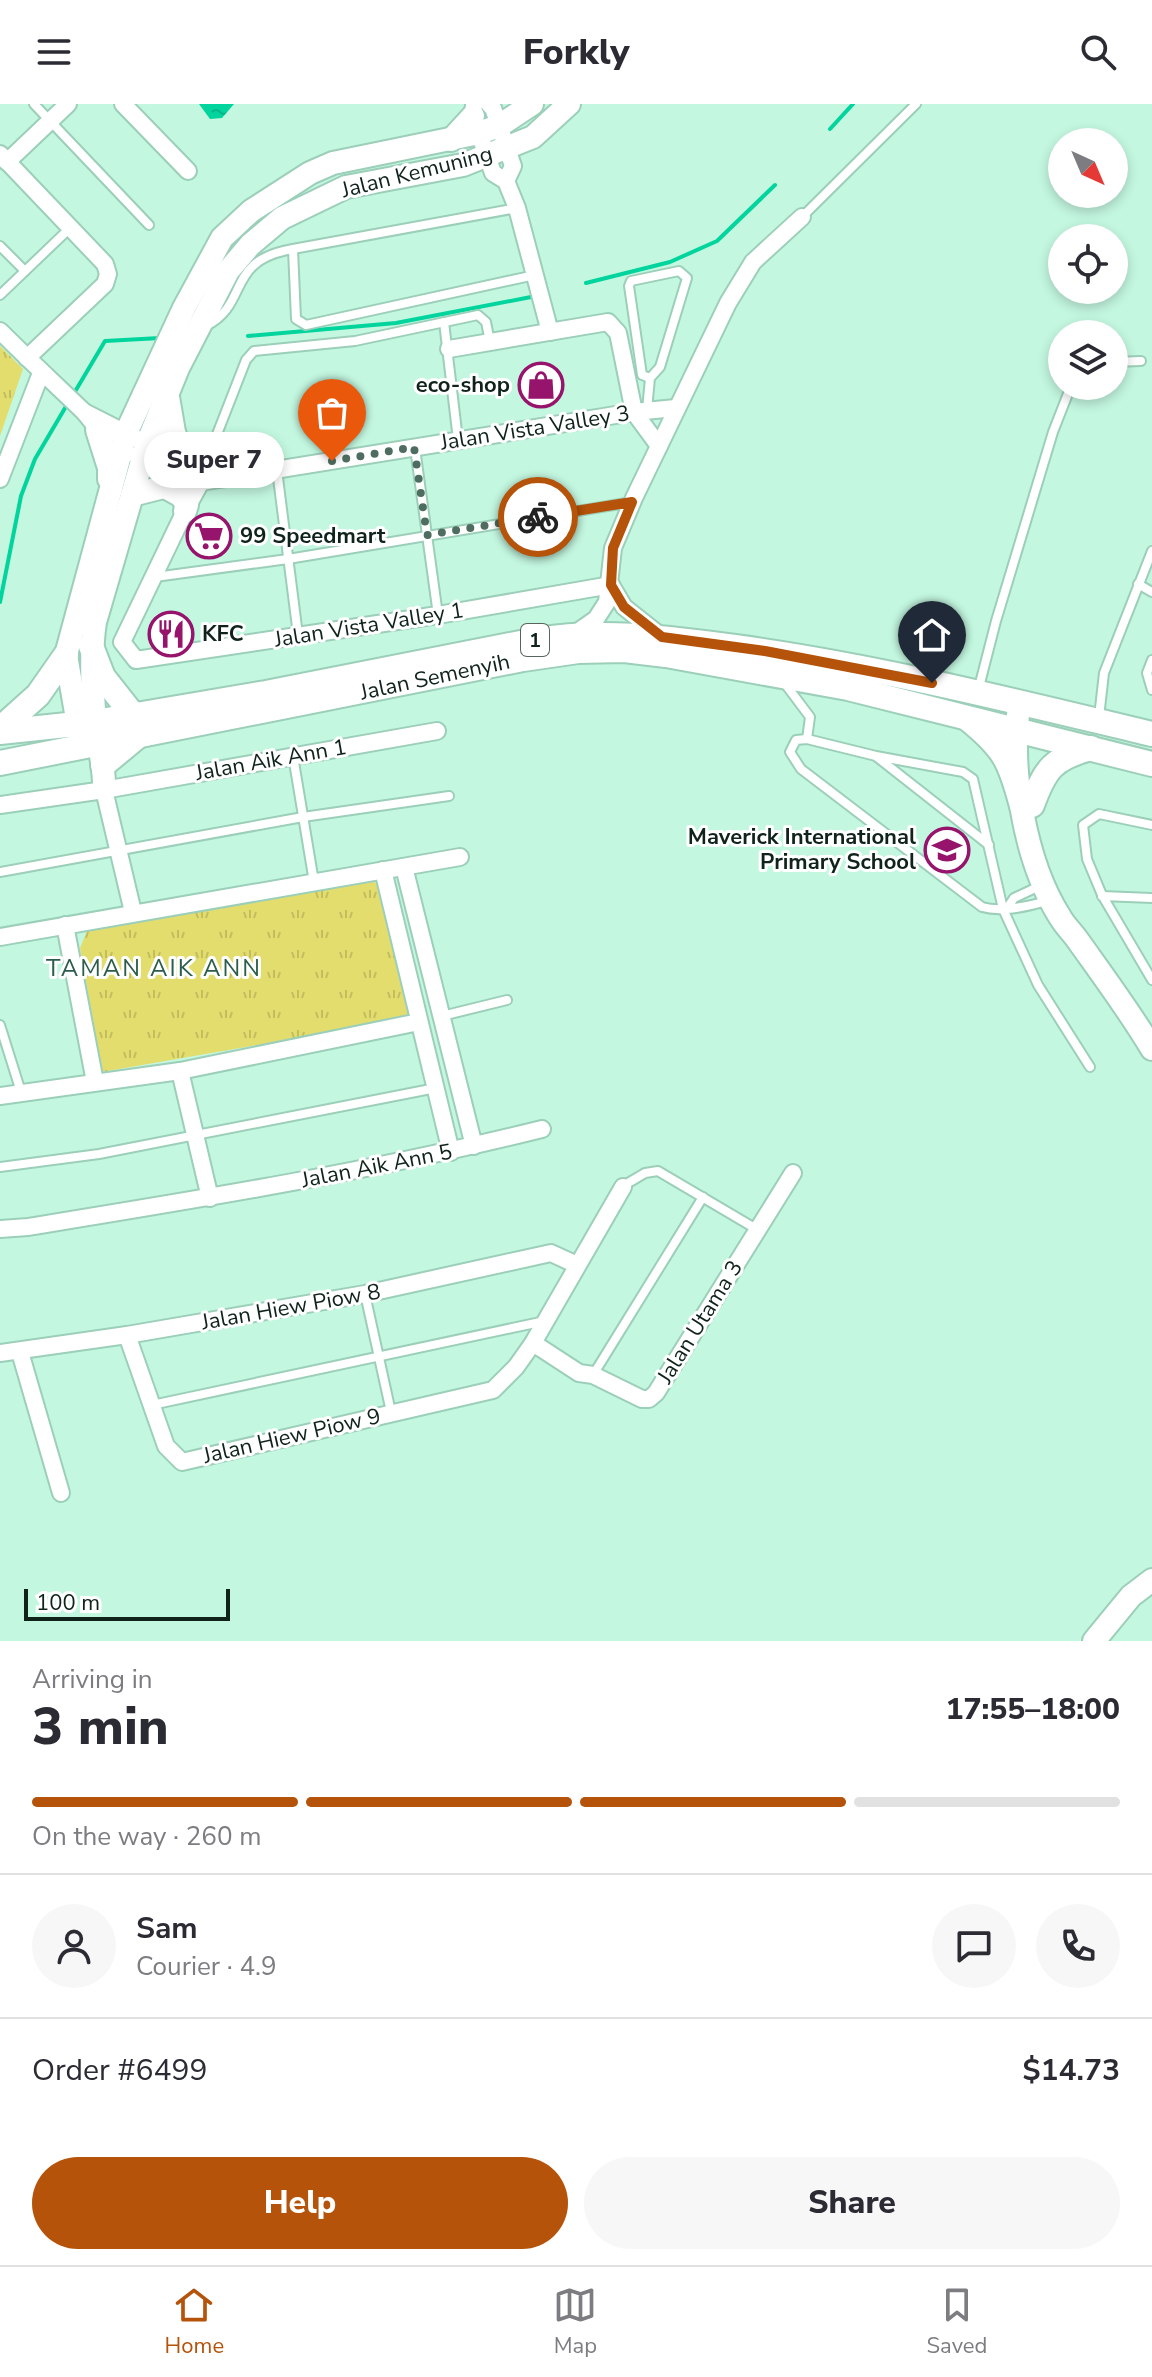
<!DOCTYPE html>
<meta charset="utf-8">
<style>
:root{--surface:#fff;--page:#f7f7f7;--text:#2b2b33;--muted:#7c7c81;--line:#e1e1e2;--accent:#b45309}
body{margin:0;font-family:"Nunito Sans",sans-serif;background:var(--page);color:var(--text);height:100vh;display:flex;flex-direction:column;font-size:30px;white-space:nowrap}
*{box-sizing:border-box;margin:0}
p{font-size:26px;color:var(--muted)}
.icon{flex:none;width:44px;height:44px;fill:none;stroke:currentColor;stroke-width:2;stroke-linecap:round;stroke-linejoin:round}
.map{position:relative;height:1537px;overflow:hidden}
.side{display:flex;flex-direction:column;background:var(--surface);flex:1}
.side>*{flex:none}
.needle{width:52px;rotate:136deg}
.tools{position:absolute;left:1048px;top:24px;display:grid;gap:16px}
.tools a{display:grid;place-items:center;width:80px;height:80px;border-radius:50%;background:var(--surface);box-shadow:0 4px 12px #0003;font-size:40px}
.scale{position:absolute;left:24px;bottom:20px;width:206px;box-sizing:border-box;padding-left:8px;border:4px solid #0f231b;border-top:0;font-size:22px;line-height:28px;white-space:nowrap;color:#0f231b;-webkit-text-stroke:6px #fff;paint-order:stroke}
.pin{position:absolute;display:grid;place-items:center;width:68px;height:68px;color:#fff;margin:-82px -34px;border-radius:50% 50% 50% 0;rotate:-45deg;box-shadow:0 0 8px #0007}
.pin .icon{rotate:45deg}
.courier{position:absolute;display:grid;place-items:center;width:80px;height:80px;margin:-40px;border:6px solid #b45309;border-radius:50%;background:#fff;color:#222;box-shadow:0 2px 10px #0007}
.bubble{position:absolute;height:56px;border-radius:28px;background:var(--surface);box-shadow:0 4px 12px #0003;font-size:26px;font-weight:800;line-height:56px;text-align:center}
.summary em{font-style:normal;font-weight:800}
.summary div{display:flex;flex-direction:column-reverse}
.summary{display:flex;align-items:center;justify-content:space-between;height:136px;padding:0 32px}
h1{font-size:52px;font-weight:800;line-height:60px}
.bar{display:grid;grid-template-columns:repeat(4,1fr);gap:12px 8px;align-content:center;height:96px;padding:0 32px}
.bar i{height:10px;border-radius:6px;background:var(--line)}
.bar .current{background:var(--accent)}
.bar p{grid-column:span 4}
.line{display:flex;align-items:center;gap:20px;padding:0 32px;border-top:2px solid var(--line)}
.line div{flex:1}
.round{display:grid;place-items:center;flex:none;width:84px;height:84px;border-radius:42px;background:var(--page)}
.cta{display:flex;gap:16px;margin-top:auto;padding:16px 32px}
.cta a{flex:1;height:92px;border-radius:48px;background:var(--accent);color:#fff;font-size:32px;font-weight:800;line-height:92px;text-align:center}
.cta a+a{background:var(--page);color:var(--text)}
header{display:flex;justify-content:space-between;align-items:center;height:104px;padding:0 32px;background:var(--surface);font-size:36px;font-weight:800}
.tabs{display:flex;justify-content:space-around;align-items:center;height:112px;border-top:2px solid var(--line);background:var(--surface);font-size:22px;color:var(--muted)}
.tabs a{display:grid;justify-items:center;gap:4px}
.tabs .current{color:var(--accent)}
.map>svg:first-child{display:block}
.park{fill:url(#park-tufts)}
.water{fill:url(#water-ripples)}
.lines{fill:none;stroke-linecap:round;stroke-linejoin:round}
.stream{stroke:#02d49d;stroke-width:4}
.lane-casing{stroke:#9ccfb9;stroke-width:12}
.street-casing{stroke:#9ccfb9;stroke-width:20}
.secondary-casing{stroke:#9ccfb9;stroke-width:26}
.primary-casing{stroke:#9ccfb9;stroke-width:28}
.lane{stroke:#fff;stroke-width:8}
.street{stroke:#fff;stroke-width:16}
.secondary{stroke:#fff;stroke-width:22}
.primary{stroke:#fff;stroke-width:24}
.done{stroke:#4e6d60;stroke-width:8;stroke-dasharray:0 14.4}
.route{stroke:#b45309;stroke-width:10}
.labels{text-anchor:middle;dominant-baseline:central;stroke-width:6;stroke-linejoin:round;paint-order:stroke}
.shield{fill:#fff;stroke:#57655f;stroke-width:2}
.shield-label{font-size:20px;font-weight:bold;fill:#0f231b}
.street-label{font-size:22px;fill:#0f231b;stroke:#fff}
.poi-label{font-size:22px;font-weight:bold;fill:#0f231b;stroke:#fff;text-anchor:end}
.neighbourhood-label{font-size:24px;letter-spacing:2px;fill:#2c5d4a;stroke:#fff}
</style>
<header><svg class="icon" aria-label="menu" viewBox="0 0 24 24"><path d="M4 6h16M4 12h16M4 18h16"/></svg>Forkly<svg class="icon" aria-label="search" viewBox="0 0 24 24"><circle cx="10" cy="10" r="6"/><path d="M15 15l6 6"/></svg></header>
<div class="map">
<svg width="1152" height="1537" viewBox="0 0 1152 1537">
<defs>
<pattern id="park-tufts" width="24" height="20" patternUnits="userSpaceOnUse" patternTransform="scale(2)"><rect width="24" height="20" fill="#e3dd6e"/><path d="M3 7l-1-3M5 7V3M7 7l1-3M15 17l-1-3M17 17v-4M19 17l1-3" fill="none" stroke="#c2bd5f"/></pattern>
<pattern id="water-ripples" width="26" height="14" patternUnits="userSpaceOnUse" patternTransform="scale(2)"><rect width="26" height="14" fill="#02d49d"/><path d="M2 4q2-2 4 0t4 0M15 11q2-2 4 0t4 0" fill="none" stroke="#02b687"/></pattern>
</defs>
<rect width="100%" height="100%" fill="#c3f7e0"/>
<g class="park">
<polygon points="0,242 23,265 0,332"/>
<polygon points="371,776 382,783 414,914 102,968 80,844 87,827 103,821"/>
</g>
<polygon class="water" points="199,0 234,0 222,14 210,15"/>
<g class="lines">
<g class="stream">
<polyline points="830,25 853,0"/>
<polyline points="586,179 670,158 717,137 775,81"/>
<polyline points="248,232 396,219 531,193"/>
<polyline points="73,291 105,237 160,234"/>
<polyline points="0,498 21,392 35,355 68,299"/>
</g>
<g class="lane-casing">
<g id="lane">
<polyline points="34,0 149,121"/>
<polyline points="517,104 293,145 296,215 306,221 535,171"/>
<polyline points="802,113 916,0"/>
<polyline points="0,142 25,167"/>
<polyline points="0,191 70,124"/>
<polyline points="444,218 458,336"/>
<path d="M206,222C250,200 225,156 293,145"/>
<polyline points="1114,258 1141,257"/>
<polyline points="647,306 650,274 660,263 687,174 679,167 631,177 629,182 642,271 650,274"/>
<polyline points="415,344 438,511"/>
<polyline points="205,361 246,256 254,247 355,237 478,211 486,218 490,238"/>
<polyline points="277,366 298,531"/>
<polyline points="155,473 288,455 632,398"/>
<polyline points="1138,480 1152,488"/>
<polyline points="1152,556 1147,569 1152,586"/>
<polyline points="783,577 810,613 807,635"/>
<polyline points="978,587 996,517 1053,328 1071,282"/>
<polyline points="1099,613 1104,569 1152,447"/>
<polyline points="293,652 314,778"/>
<polyline points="877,653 989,741"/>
<polyline points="1152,721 1099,710 1083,721 1087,755 1102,791 1152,876"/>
<polyline points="0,768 303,713 449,692"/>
<polyline points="1102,792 1152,794"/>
<path d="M1050,796C1030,802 1003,809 982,803L801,665L790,648L796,636L807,635L876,652L963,668L973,675L1003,805L1038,881L1090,963"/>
<polyline points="1008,803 1014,794 1044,780"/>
<polyline points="442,912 507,896"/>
<polyline points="0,921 21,988"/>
<polyline points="0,1063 99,1050 436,984"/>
<polyline points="623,1082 645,1069 658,1067 758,1126"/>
<polyline points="365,1190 391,1308"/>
<polyline points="593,1271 703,1093"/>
<polyline points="152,1301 545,1217"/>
</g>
</g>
<g class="street-casing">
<g id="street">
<polyline points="123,0 188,67"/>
<polyline points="474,0 473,12 493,69 506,77 517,104 550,228"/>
<polyline points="489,0 493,4 513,62 506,77"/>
<polyline points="0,50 105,160 108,170 105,180 27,254"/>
<polyline points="7,58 68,0"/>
<path d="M0,227C27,254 54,279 81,305C91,314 95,325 106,333"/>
<polyline points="449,245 608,218 618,229 634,308 659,342"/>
<polyline points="86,309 147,340 199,361 239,367"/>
<polyline points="136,351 201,378 634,308 676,304"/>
<polyline points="0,375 41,269"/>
<polyline points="201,378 185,407 122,538 136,556 438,511 611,481"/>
<polyline points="611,481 624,503 662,533"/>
<polyline points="576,529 596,515 607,498 613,444 634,394 728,199 753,158 802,113"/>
<polyline points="104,686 133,808"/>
<polyline points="0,701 104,686 437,627"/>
<polyline points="404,763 474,1042"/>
<polyline points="383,766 451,1048"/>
<polyline points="65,821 95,978"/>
<polyline points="0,833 460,753"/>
<polyline points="180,967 210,1094"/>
<polyline points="0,992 180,967 419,918"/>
<path d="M0,1125L28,1123C200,1095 373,1067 542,1025"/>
<polyline points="127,1231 166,1342 182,1358 493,1286 516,1263 533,1239 623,1083"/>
<polyline points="533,1239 579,1269 593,1271 642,1295 649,1295 656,1289 793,1069"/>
<polyline points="20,1248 61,1389"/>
<polyline points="0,1249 127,1231 365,1190 551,1149 577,1161"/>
</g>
</g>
<g class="secondary-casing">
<g id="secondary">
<polyline points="451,36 473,12"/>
<polyline points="168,293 174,328 184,356"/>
<polyline points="97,326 109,364 109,375"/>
<polyline points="163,382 181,392 187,401 185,407"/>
<polyline points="132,391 191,376"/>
<path d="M1020,598C1008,662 1025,758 1060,813C1065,822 1073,829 1079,838C1104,873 1130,908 1152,945"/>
<polyline points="81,638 66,551 126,329 184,204 222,134 251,107 310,69 333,59 479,29 499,22 532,0"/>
<path d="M104,686C105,662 98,641 95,617C92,584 90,550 95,518L147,340L178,264L228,167L250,141L282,114L346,83L463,61L533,33L569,0"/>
<polyline points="1094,1537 1131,1492 1152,1476"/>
</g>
</g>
<g class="primary-casing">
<g id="primary">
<polyline points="91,542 103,573 133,611"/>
<path d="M968,615C1005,645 1010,657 1022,702"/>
<polyline points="0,625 38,591 66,551"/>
<path d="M0,628L95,618L266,589L536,536C605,525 666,534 735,543C876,562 1014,597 1152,630"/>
<polyline points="0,659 523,555 578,547 624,546 666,551 848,584 1152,660"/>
<polyline points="103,661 138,632"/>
<path d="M1032,701C1045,665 1053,654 1091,644"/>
</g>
</g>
<use href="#lane" class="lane"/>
<use href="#street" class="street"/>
<use href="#secondary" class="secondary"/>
<use href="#primary" class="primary"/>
</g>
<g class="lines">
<polyline class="done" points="332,357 414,343 427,431 538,413"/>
<polyline class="route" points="538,413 632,398 613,444 611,481 624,503 662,533 765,547 932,579"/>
</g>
<defs>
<g id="shop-ring" transform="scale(2.3)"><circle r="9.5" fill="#fff" stroke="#96146c" stroke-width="1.5"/><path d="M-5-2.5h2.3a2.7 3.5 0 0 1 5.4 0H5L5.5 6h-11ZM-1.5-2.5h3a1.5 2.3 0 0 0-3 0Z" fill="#96146c"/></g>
<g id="supermarket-ring" transform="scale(2.3)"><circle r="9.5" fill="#fff" stroke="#96146c" stroke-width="1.5"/><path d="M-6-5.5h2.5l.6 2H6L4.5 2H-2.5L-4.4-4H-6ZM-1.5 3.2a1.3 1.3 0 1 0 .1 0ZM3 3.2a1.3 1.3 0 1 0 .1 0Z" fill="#96146c"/></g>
<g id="restaurant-ring" transform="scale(2.3)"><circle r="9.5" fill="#fff" stroke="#96146c" stroke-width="1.5"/><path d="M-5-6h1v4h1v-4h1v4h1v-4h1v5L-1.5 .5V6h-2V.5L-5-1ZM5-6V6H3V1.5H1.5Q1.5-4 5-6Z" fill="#96146c"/></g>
<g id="school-ring" transform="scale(2.3)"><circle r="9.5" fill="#fff" stroke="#96146c" stroke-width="1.5"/><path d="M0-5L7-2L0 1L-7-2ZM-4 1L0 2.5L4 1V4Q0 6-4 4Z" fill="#96146c"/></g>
</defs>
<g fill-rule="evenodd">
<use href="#shop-ring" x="541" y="281"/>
<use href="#supermarket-ring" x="209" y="432"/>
<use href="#restaurant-ring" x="171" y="530"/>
<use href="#school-ring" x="947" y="746"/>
</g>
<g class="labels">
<rect class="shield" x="521" y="520" width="28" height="32" rx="6"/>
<g class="shield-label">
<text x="535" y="536">1</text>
</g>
<g class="street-label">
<text transform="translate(417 68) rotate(-14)">Jalan Kemuning</text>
<text transform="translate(535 324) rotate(-9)">Jalan Vista Valley 3</text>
<text transform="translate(369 521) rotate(-9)">Jalan Vista Valley 1</text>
<text transform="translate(435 573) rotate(-12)">Jalan Semenyih</text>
<text transform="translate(271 656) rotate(-10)">Jalan Aik Ann 1</text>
<text transform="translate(377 1062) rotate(-11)">Jalan Aik Ann 5</text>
<text transform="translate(291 1203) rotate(-10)">Jalan Hiew Piow 8</text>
<text transform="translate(700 1218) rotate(-58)">Jalan Utama 3</text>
<text transform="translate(292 1332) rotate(-13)">Jalan Hiew Piow 9</text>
</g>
<g class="poi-label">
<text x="510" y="281">eco-shop</text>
<text x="240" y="432" text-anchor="start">99 Speedmart</text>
<text x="202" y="530" text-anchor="start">KFC</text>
<text x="916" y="733">Maverick International<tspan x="916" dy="25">Primary School</tspan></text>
</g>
<g class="neighbourhood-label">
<text x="154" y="864">TAMAN AIK ANN</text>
</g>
</g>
</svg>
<div class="tools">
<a><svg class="needle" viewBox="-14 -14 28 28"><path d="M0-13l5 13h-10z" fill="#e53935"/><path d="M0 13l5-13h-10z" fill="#7c7c81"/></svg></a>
<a><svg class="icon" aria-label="locate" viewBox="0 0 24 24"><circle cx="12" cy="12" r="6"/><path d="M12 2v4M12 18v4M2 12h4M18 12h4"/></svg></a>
<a><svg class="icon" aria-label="layers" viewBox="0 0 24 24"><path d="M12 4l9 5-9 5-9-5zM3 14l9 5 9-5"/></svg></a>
</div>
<div class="scale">100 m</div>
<div class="pin" style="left:332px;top:357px;background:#ea580c"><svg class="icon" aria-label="bag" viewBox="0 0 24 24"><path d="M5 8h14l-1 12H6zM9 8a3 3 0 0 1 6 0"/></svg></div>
<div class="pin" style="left:932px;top:579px;background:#1f2937"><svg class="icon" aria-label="home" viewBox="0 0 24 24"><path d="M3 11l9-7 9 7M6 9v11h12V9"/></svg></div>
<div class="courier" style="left:538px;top:413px"><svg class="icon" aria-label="bike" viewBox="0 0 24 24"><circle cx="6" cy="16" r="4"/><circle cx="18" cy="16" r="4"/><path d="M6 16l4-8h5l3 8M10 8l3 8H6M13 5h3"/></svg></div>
<div class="bubble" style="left:144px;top:328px;width:140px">Super 7</div>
</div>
<section class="side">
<div class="summary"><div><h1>3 min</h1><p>Arriving in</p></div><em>17:55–18:00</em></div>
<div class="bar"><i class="current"></i><i class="current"></i><i class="current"></i><i></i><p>On the way · 260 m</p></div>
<div class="line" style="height:144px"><a class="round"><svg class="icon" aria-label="person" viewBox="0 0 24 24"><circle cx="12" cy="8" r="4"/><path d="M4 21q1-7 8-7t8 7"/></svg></a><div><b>Sam</b><p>Courier · 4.9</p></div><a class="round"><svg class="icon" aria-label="chat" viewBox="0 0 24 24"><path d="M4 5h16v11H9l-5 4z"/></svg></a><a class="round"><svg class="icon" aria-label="phone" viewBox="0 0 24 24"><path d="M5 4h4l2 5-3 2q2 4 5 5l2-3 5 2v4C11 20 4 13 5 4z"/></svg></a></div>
<div class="line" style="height:104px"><div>Order #6499</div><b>$14.73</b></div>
<div class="cta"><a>Help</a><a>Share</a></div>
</section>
<nav class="tabs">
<a class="current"><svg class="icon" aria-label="home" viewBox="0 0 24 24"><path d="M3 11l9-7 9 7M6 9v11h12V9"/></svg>Home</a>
<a><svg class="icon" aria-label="map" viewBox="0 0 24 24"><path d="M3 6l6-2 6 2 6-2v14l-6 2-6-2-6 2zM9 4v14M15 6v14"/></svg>Map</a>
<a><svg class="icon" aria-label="saved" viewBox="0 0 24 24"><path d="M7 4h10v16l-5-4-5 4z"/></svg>Saved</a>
</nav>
